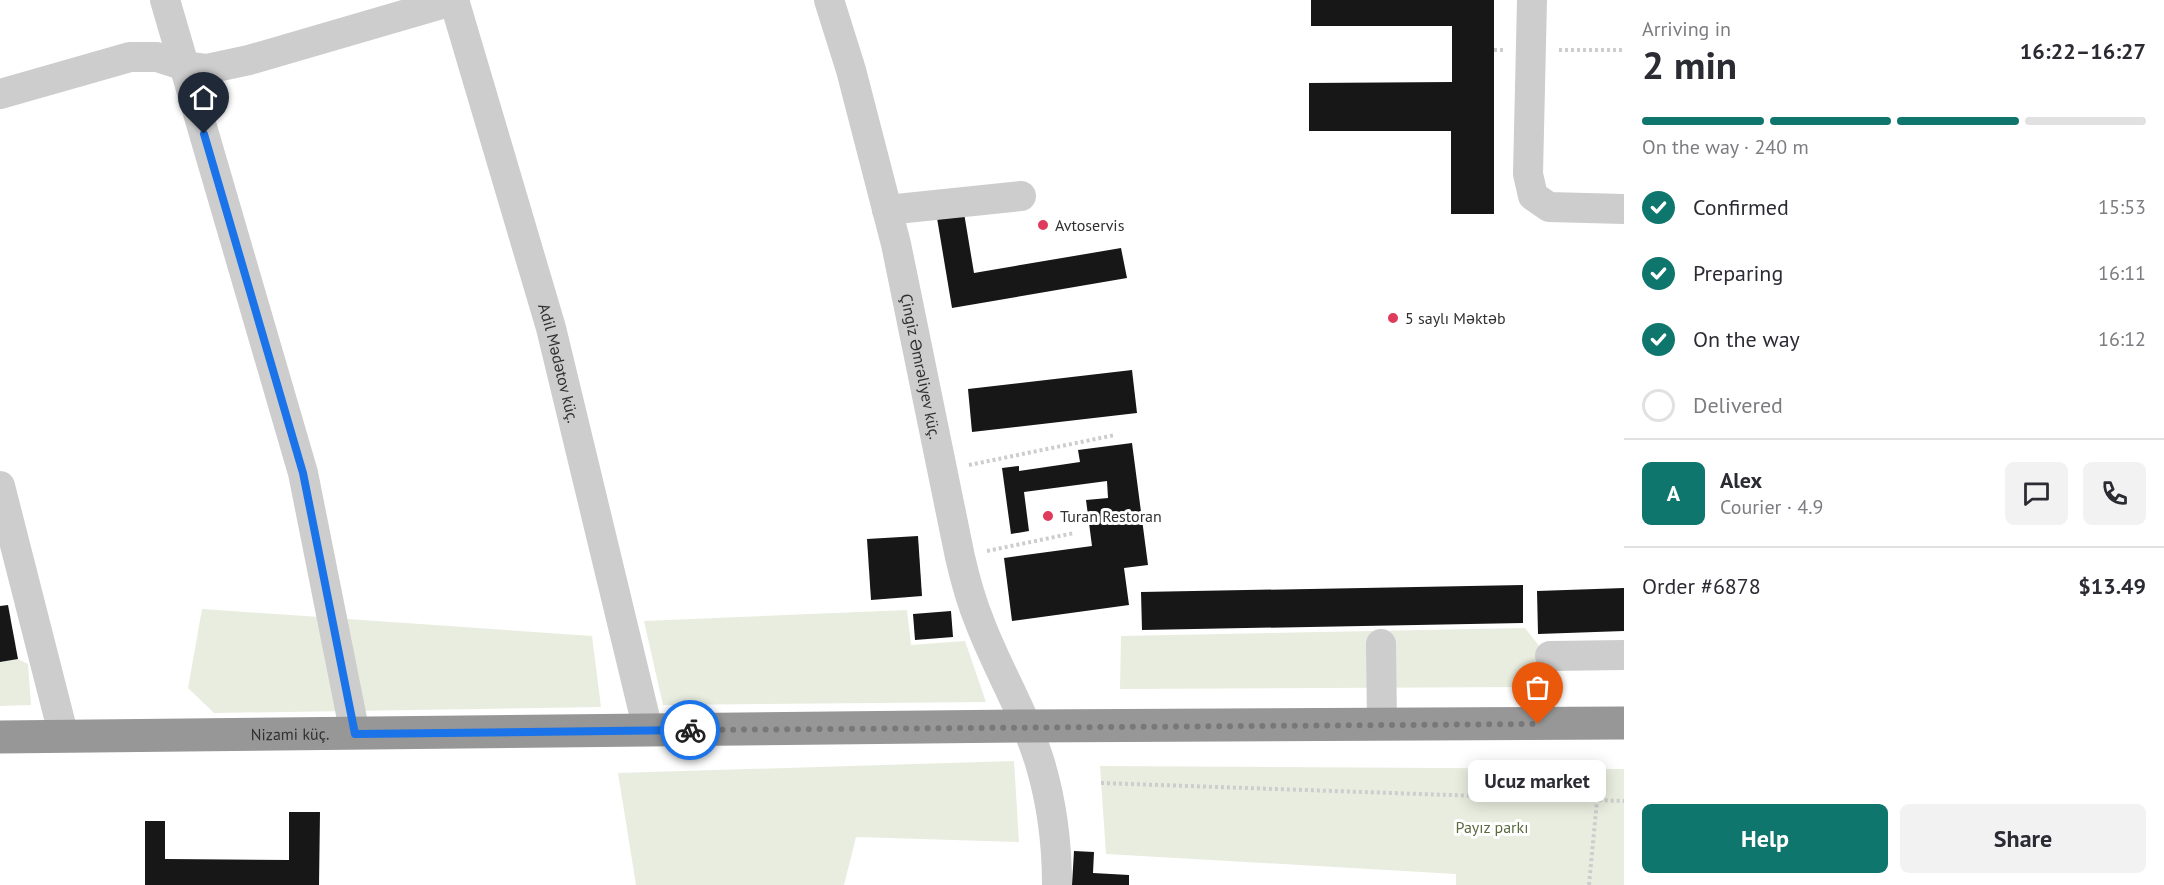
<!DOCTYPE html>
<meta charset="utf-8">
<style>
:root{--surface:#fff;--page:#f2f2f3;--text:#2b2b33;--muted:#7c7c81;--line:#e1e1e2;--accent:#0f766e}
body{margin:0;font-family:"PT Sans",sans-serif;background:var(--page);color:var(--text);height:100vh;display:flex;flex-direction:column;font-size:22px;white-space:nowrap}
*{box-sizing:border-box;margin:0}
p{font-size:20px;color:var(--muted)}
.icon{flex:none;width:33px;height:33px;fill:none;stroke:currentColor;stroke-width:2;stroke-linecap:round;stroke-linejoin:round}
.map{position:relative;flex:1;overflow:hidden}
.panel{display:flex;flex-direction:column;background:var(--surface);width:540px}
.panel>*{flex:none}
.pin{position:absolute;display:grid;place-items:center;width:51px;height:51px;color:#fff;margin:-62px -26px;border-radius:50% 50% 50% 0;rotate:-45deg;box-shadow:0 0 6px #0007}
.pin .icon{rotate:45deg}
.courier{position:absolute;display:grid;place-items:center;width:60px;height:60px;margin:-30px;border:4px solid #1a73e8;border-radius:50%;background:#fff;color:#222;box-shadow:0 2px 8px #0007}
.bubble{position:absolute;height:42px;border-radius:9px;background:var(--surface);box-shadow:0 3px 15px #0003;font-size:20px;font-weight:600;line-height:42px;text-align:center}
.headline em{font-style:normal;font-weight:600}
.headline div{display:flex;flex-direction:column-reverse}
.headline{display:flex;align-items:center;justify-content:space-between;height:102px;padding:0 18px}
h1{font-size:39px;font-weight:600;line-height:45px}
.bar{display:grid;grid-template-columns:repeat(4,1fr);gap:9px 6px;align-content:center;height:72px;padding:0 18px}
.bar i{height:8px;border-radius:4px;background:var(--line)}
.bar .current{background:var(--accent)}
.bar p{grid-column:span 4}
.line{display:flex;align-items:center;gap:15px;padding:0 18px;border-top:2px solid var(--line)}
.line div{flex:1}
.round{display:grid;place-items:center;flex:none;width:63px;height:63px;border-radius:9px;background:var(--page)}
ol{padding:0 18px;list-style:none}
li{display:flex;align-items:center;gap:18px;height:66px}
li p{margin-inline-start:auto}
li .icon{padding:6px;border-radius:50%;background:var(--accent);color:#fff;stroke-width:4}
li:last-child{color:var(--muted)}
li i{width:33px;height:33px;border:3px solid var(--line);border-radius:50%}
.button{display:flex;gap:12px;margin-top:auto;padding:12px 18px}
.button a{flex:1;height:69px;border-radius:9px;background:var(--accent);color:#fff;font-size:24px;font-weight:600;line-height:69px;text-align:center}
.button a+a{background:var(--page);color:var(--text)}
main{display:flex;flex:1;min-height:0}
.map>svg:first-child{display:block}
.green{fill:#e8eddf}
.building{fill:#171717}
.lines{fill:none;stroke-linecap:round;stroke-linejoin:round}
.path{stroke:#cdcdcd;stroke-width:4;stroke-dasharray:3 3;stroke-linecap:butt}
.minor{stroke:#cdcdcd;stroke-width:30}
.highway{stroke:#979797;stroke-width:33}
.done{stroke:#787878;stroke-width:6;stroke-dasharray:0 10.8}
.route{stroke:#1a73e8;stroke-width:8}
.poi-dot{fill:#df3b5c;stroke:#fff;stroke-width:2}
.labels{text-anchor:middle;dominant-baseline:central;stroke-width:6;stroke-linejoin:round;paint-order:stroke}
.poi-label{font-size:16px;fill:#303030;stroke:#fff;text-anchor:start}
.street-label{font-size:16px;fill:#303030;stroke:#fff}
.park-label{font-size:16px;fill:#596b3f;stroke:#fff}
</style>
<main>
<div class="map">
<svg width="1624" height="885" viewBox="0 0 1624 885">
<rect width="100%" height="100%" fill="#fff"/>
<g class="green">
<polygon points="202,609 592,636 601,707 214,713 188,688"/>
<polygon points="907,610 911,645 965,641 986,702 663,705 644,621"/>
<polygon points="1525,628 1540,647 1541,687 1120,689 1121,636"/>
<polygon points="18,659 28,664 31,705 0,706 0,662"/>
<polygon points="1014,761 1019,842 856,837 844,885 636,885 618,773"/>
<polygon points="1100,766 1624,769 1624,885 1456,885 1456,874 1106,854"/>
</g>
<g class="building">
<polygon points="1311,0 1494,0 1494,214 1451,214 1451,131 1309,131 1309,83 1452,82 1452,26 1311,26"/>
<polygon points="964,213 974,273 1121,248 1127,278 952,308 937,218"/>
<polygon points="1132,370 1137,413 972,432 968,389"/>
<polygon points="1132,443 1148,565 1124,568 1129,605 1012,621 1004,558 1092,546 1086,500 1108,498 1107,481 1024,492 1029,531 1011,534 1002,468 1019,466 1019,471 1080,462 1078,450"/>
<polygon points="918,536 922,596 871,600 867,539"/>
<polygon points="1523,585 1523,623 1142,630 1141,592"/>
<polygon points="1624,588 1624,631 1538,634 1537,591"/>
<polygon points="8,605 18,659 0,662 0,606"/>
<polygon points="951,611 953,637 915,640 913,614"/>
<polygon points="289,812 320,812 319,885 145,885 145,821 165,821 165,859 289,860"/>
<polygon points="1074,851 1094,852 1093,873 1129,875 1129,885 1072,885"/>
</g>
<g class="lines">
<g class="path">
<polyline points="1494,50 1503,50"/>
<polyline points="1559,50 1624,50"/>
<polyline points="969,465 1115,435"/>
<polyline points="987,551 1074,533"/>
<polyline points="1101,783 1624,801"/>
<polyline points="1589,885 1600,769"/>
</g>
<g class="minor">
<polyline points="165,0 303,473 355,734"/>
<path id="s1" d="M454,0L551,328L648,730"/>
<path id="s2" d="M829,0L851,70L896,244L960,557C965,579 971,601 980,623C998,670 1025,714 1040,763C1052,803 1057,843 1057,885"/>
<polyline points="1532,0 1528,174 1533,196 1549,207 1624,209"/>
<polyline points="0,94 130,57 157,57 185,66 207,69 249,60 455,0"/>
<polyline points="887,210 1021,196"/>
<polyline points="0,486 64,737"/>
<polyline points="1381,644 1382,724"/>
<polyline points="1550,656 1624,655"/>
</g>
<path class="highway" id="s3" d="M0,737L1026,726L1624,723"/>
</g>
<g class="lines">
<polyline class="done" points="690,730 1538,724"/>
<polyline class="route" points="204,134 303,473 355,734 690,730"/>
</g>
<g class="poi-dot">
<circle cx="1043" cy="225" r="6"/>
<circle cx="1393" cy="318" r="6"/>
<circle cx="1048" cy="516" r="6"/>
</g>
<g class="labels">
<g class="poi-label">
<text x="1055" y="225">Avtoservis</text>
<text x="1405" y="318">5 saylı Məktəb</text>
<text x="1060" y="516">Turan Restoran</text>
</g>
<g class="street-label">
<text stroke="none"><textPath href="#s1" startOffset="378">Adil Mədətov küç.</textPath></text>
<text stroke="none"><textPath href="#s2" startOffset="378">Çingiz Əmrəliyev küç.</textPath></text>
<text stroke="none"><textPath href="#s3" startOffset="290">Nizami küç.</textPath></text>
</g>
<g class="park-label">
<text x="1492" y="827">Payız parkı</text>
</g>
</g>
</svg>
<div class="pin" style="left:1538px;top:724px;background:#ea580c"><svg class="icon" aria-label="bag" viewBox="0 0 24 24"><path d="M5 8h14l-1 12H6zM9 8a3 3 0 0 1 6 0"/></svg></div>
<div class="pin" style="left:204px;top:134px;background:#1f2937"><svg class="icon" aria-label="home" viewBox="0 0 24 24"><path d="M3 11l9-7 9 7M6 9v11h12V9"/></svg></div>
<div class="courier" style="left:690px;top:730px"><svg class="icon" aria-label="bike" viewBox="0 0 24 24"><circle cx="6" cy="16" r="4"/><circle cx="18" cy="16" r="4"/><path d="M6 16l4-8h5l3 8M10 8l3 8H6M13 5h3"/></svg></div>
<div class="bubble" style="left:1468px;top:760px;width:138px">Ucuz market</div>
</div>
<section class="panel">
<div class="headline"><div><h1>2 min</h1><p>Arriving in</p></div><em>16:22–16:27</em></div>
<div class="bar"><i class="current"></i><i class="current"></i><i class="current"></i><i></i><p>On the way · 240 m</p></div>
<ol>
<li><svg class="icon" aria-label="check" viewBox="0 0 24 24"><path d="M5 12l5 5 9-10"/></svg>Confirmed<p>15:53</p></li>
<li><svg class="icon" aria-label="check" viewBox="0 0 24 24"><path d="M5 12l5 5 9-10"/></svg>Preparing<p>16:11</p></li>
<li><svg class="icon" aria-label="check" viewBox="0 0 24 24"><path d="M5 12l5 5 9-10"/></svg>On the way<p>16:12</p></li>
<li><i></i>Delivered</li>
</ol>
<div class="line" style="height:108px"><b class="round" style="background:var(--accent);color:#fff">A</b><div><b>Alex</b><p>Courier · 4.9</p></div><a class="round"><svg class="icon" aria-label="chat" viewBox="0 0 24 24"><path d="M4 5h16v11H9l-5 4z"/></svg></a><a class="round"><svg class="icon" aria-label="phone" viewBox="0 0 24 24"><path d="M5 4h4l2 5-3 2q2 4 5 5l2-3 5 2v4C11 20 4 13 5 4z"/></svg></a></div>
<div class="line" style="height:78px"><div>Order #6878</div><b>$13.49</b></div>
<div class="button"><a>Help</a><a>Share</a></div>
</section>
</main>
